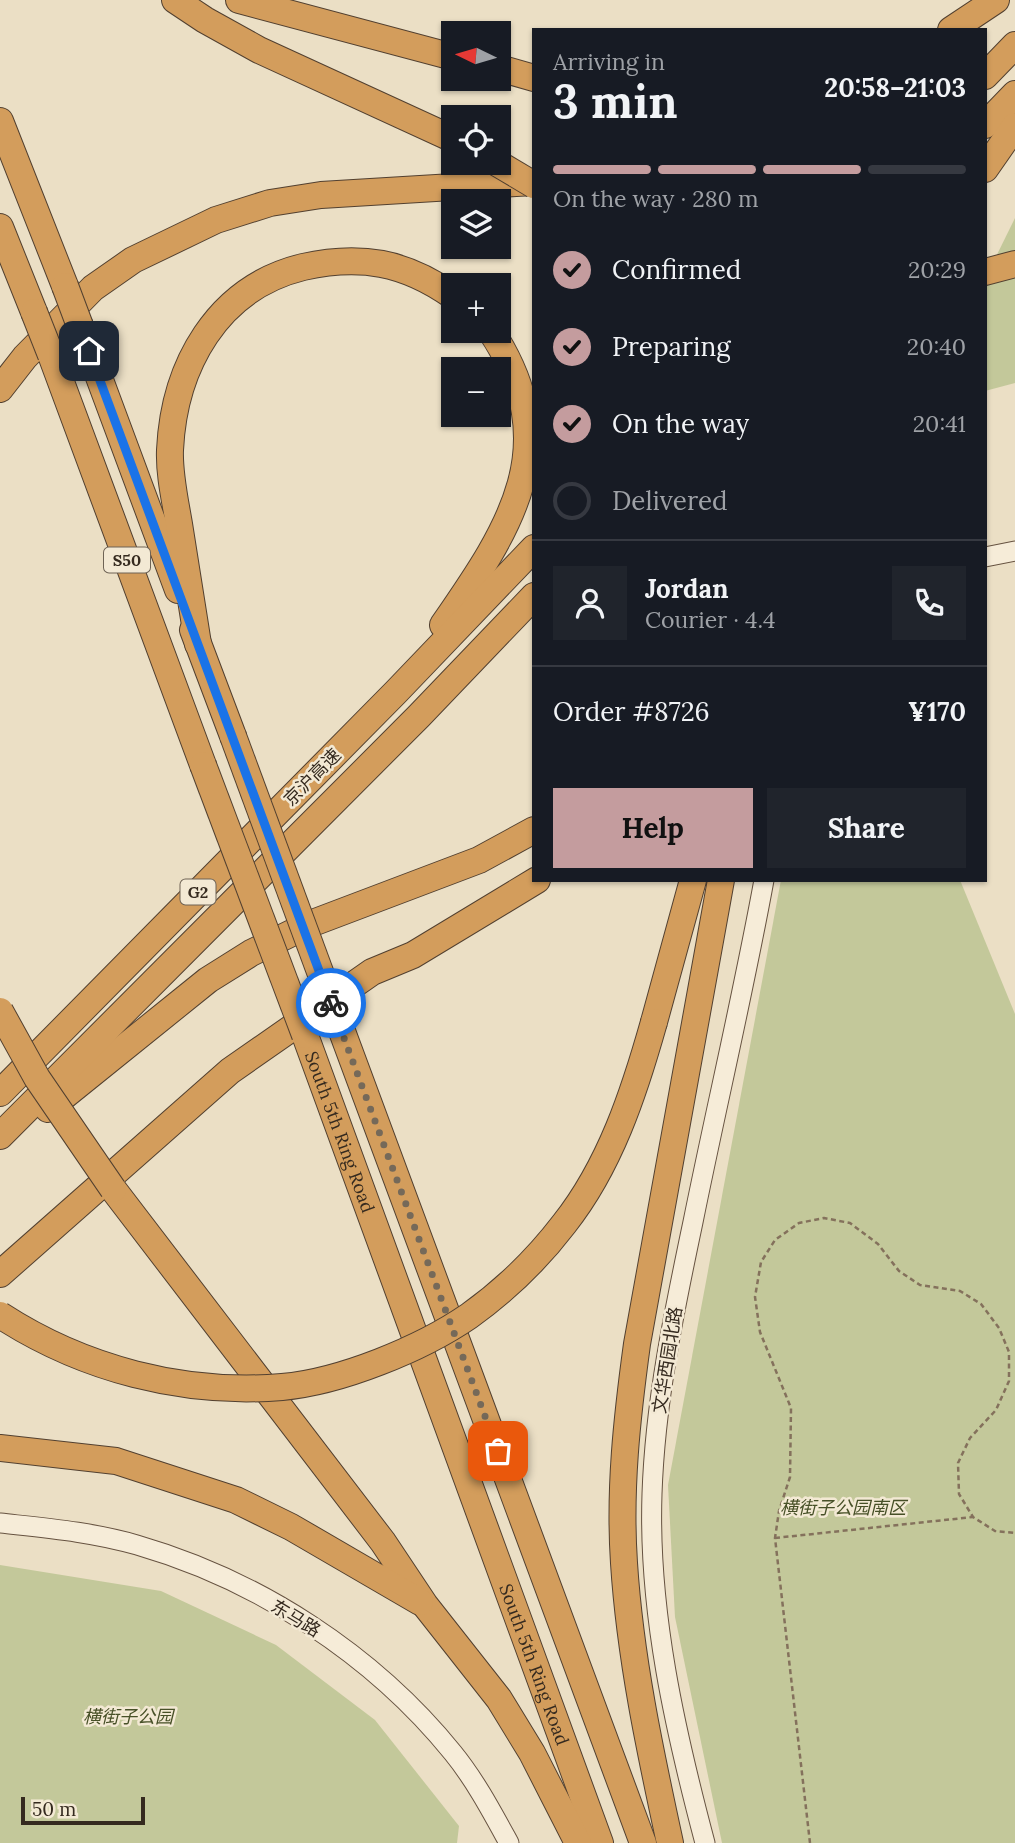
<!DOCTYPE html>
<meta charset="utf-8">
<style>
:root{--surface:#171b24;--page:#20242c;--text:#f1f3f6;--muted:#9ea1a6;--line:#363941;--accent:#c49c9e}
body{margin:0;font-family:Lora,"Noto Sans SC",serif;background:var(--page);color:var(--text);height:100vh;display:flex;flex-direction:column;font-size:26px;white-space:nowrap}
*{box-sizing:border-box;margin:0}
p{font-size:23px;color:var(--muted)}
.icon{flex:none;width:38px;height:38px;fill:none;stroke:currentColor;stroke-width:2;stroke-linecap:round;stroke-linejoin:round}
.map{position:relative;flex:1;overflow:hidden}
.side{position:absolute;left:532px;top:28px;width:455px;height:854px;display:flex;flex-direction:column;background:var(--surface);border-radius:0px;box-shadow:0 2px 5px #0004}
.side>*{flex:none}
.needle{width:46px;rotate:275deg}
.controls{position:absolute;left:441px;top:21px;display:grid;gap:14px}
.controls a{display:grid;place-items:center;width:70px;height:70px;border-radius:0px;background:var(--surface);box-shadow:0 2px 5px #0004;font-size:35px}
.scale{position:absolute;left:21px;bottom:18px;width:124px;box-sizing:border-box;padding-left:7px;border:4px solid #352a1f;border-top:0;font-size:19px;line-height:24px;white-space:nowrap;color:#352a1f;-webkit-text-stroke:5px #f3e9d4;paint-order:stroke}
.pin{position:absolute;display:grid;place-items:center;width:60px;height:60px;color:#fff;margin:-30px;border-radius:14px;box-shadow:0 4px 10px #0006}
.courier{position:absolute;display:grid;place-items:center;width:70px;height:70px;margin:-35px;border:5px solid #1a73e8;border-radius:50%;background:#fff;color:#222;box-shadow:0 2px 9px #0007}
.overview em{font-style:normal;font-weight:700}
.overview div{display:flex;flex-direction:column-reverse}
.overview{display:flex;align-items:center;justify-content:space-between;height:119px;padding:0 21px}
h1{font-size:46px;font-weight:700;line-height:52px}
.bar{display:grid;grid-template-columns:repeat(4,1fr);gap:10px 7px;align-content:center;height:84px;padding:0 21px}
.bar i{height:9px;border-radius:5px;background:var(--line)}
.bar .selected{background:var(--accent)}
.bar p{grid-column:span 4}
.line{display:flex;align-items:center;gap:18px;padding:0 21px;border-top:2px solid var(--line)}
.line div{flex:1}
.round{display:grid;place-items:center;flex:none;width:74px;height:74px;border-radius:0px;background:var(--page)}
ol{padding:0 21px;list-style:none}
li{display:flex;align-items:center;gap:21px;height:77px}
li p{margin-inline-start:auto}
li .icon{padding:7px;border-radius:50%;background:var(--accent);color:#111;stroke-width:4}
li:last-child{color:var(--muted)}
li i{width:38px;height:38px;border:4px solid var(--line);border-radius:50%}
.button{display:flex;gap:14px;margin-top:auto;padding:14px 21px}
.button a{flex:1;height:80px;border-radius:0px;background:var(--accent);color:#111;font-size:28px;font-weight:700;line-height:80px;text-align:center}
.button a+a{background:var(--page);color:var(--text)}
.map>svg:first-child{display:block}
.green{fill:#c3c89a}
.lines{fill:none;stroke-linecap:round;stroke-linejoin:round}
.secondary-casing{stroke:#665240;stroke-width:21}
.highway-casing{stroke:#524030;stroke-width:28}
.path{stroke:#84715c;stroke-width:2.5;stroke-dasharray:5 3.5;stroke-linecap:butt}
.secondary{stroke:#f6ecd8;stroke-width:19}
.highway{stroke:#d39d5c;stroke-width:26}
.highway-bridge-casing{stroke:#524030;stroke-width:28;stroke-linecap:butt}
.highway-bridge{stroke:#d39d5c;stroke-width:26}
.done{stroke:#756959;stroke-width:7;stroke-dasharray:0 12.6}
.route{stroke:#1a73e8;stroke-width:9}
.labels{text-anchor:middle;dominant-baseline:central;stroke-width:5;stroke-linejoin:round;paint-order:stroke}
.shield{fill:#f3e9d4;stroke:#6e6355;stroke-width:2}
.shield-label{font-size:16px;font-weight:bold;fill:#352a1f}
.street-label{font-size:18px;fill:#352a1f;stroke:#f3e9d4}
.park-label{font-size:18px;font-style:italic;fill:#475027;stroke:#f3e9d4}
</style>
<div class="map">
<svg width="1015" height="1843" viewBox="0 0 1015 1843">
<rect width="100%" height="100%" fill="#ebdfc5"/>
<g class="green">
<polygon points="1015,218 1015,383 985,391 985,279"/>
<polygon points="781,880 960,880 1015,1014 1015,1843 722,1843 675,1617 668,1485"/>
<polygon points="0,1565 161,1591 276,1645 375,1720 459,1826 457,1843 0,1843"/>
</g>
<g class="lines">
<g class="secondary-casing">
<g id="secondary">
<polyline points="985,557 1015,551"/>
<path d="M0,1523C45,1528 93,1532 137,1545C258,1580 373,1654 453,1753C475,1780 492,1812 509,1843"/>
<path d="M705,1843C675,1730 648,1611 652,1494C655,1402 674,1312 693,1222C716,1108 743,995 764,880"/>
</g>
</g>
<g class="highway-casing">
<g id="highway">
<polyline points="175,0 205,20 259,50 453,139"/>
<polyline points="239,0 453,57"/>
<polyline points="951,30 996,0"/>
<polyline points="499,68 534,78"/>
<polyline points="985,76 1015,45"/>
<polyline points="0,121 65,286"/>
<polyline points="985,125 1015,94"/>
<polyline points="985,169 1015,126"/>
<polyline points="0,227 34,312"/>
<polyline points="985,272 1015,264"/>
<polyline points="80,326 178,590"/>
<polyline points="51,355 203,765"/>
<polyline points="0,389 25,357 93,288 133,260 216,220 270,203 321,195 534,182"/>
<path d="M443,625C511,527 566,445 491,331"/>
<polyline points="193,630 233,736"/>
<path d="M198,644C192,604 185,564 179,524C175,500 169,474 170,450C174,366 217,288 303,267C360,254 405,262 453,296"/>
<polyline points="333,1007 643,1843"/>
<polyline points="654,1022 693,880"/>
<path id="s1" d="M305,1035L600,1843"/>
<polyline points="0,1093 396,692 534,548"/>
<polyline points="48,1109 208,980 251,953 310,924 479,860 534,830"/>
<polyline points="0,1136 419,716 534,596"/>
<polyline points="113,1189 383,1542 425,1605 499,1699 532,1753 578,1843"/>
<polyline points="0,1274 230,1071 372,972 413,955 537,880"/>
<polyline points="0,1448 116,1461 236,1500 291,1527 420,1602"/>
<path d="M670,1843C650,1751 630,1657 624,1563C619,1489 627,1417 637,1344L721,880"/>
</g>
</g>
<g class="path">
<polyline points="775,1538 973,1517"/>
<polyline points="810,1843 775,1538 779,1511 790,1477 791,1408 760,1332 755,1297 761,1262 775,1240 799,1223 824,1218 850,1223 878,1244 899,1271 920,1285 960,1291 981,1304 999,1328 1009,1352 1009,1381 996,1410 970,1438 958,1463 959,1494 973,1517 995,1531 1015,1533"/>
</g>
<use href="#secondary" class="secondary"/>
<use href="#highway" class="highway"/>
<g class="highway-bridge-casing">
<g id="highway-bridge">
<polyline points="497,163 534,185"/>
<polyline points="65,286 80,326"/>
<polyline points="34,312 51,355"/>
<polyline points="233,736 333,1007"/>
<polyline points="203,765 305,1035"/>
<polyline points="0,1011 37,1078 113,1189"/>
<path d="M0,1315C83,1369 183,1395 282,1387C340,1382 421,1349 469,1316C504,1291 538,1258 564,1224C610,1166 634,1093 654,1022"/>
</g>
</g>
<use href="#highway-bridge" class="highway-bridge"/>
</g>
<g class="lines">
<polyline class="done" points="331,1003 498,1451"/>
<polyline class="route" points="89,351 331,1003"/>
</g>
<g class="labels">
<g class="shield">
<rect x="104" y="547.5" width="46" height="25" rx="5"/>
<rect x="180.5" y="879.5" width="35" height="25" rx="5"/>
</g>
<g class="shield-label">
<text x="127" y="560">S50</text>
<text x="198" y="892">G2</text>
</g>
<g class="street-label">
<text transform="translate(312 777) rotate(-45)">京沪高速</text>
<text stroke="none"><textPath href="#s1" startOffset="103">South 5th Ring Road</textPath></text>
<text transform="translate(667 1360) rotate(-81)">文华西园北路</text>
<text transform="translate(296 1618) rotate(31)">东马路</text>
<text stroke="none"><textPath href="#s1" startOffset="670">South 5th Ring Road</textPath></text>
</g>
<g class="park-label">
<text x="843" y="1507">横街子公园南区</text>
<text x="128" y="1716">横街子公园</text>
</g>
</g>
</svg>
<div class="controls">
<a><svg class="needle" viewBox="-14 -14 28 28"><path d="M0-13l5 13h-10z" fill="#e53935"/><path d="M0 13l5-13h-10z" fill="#9ea1a6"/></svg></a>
<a><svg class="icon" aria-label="locate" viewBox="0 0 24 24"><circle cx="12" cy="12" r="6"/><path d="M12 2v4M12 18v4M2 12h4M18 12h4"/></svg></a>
<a><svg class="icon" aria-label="layers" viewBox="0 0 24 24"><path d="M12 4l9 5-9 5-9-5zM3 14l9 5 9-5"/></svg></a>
<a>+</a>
<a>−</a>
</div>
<div class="scale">50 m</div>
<div class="pin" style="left:498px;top:1451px;background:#ea580c"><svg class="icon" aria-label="bag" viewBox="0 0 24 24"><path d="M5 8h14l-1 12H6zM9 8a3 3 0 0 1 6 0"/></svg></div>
<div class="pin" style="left:89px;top:351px;background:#1f2937"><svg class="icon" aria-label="home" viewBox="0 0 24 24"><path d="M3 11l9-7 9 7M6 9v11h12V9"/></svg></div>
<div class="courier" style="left:331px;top:1003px"><svg class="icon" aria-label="bike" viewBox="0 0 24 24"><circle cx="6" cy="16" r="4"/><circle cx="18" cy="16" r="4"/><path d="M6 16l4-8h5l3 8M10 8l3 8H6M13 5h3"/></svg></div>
<section class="side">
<div class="overview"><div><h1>3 min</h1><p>Arriving in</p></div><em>20:58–21:03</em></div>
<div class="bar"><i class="selected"></i><i class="selected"></i><i class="selected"></i><i></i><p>On the way · 280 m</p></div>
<ol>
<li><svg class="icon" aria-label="check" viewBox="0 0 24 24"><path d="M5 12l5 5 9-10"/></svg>Confirmed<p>20:29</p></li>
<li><svg class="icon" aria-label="check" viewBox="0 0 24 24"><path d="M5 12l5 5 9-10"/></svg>Preparing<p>20:40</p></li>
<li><svg class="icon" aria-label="check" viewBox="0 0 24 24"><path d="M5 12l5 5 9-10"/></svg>On the way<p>20:41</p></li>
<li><i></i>Delivered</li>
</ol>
<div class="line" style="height:126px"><a class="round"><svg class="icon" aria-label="person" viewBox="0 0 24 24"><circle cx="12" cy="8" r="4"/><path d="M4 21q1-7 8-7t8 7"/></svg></a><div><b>Jordan</b><p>Courier · 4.4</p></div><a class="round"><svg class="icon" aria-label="phone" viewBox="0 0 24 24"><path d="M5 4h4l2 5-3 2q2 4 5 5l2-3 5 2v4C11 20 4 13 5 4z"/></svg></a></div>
<div class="line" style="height:91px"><div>Order #8726</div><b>¥170</b></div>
<div class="button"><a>Help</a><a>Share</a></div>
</section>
</div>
